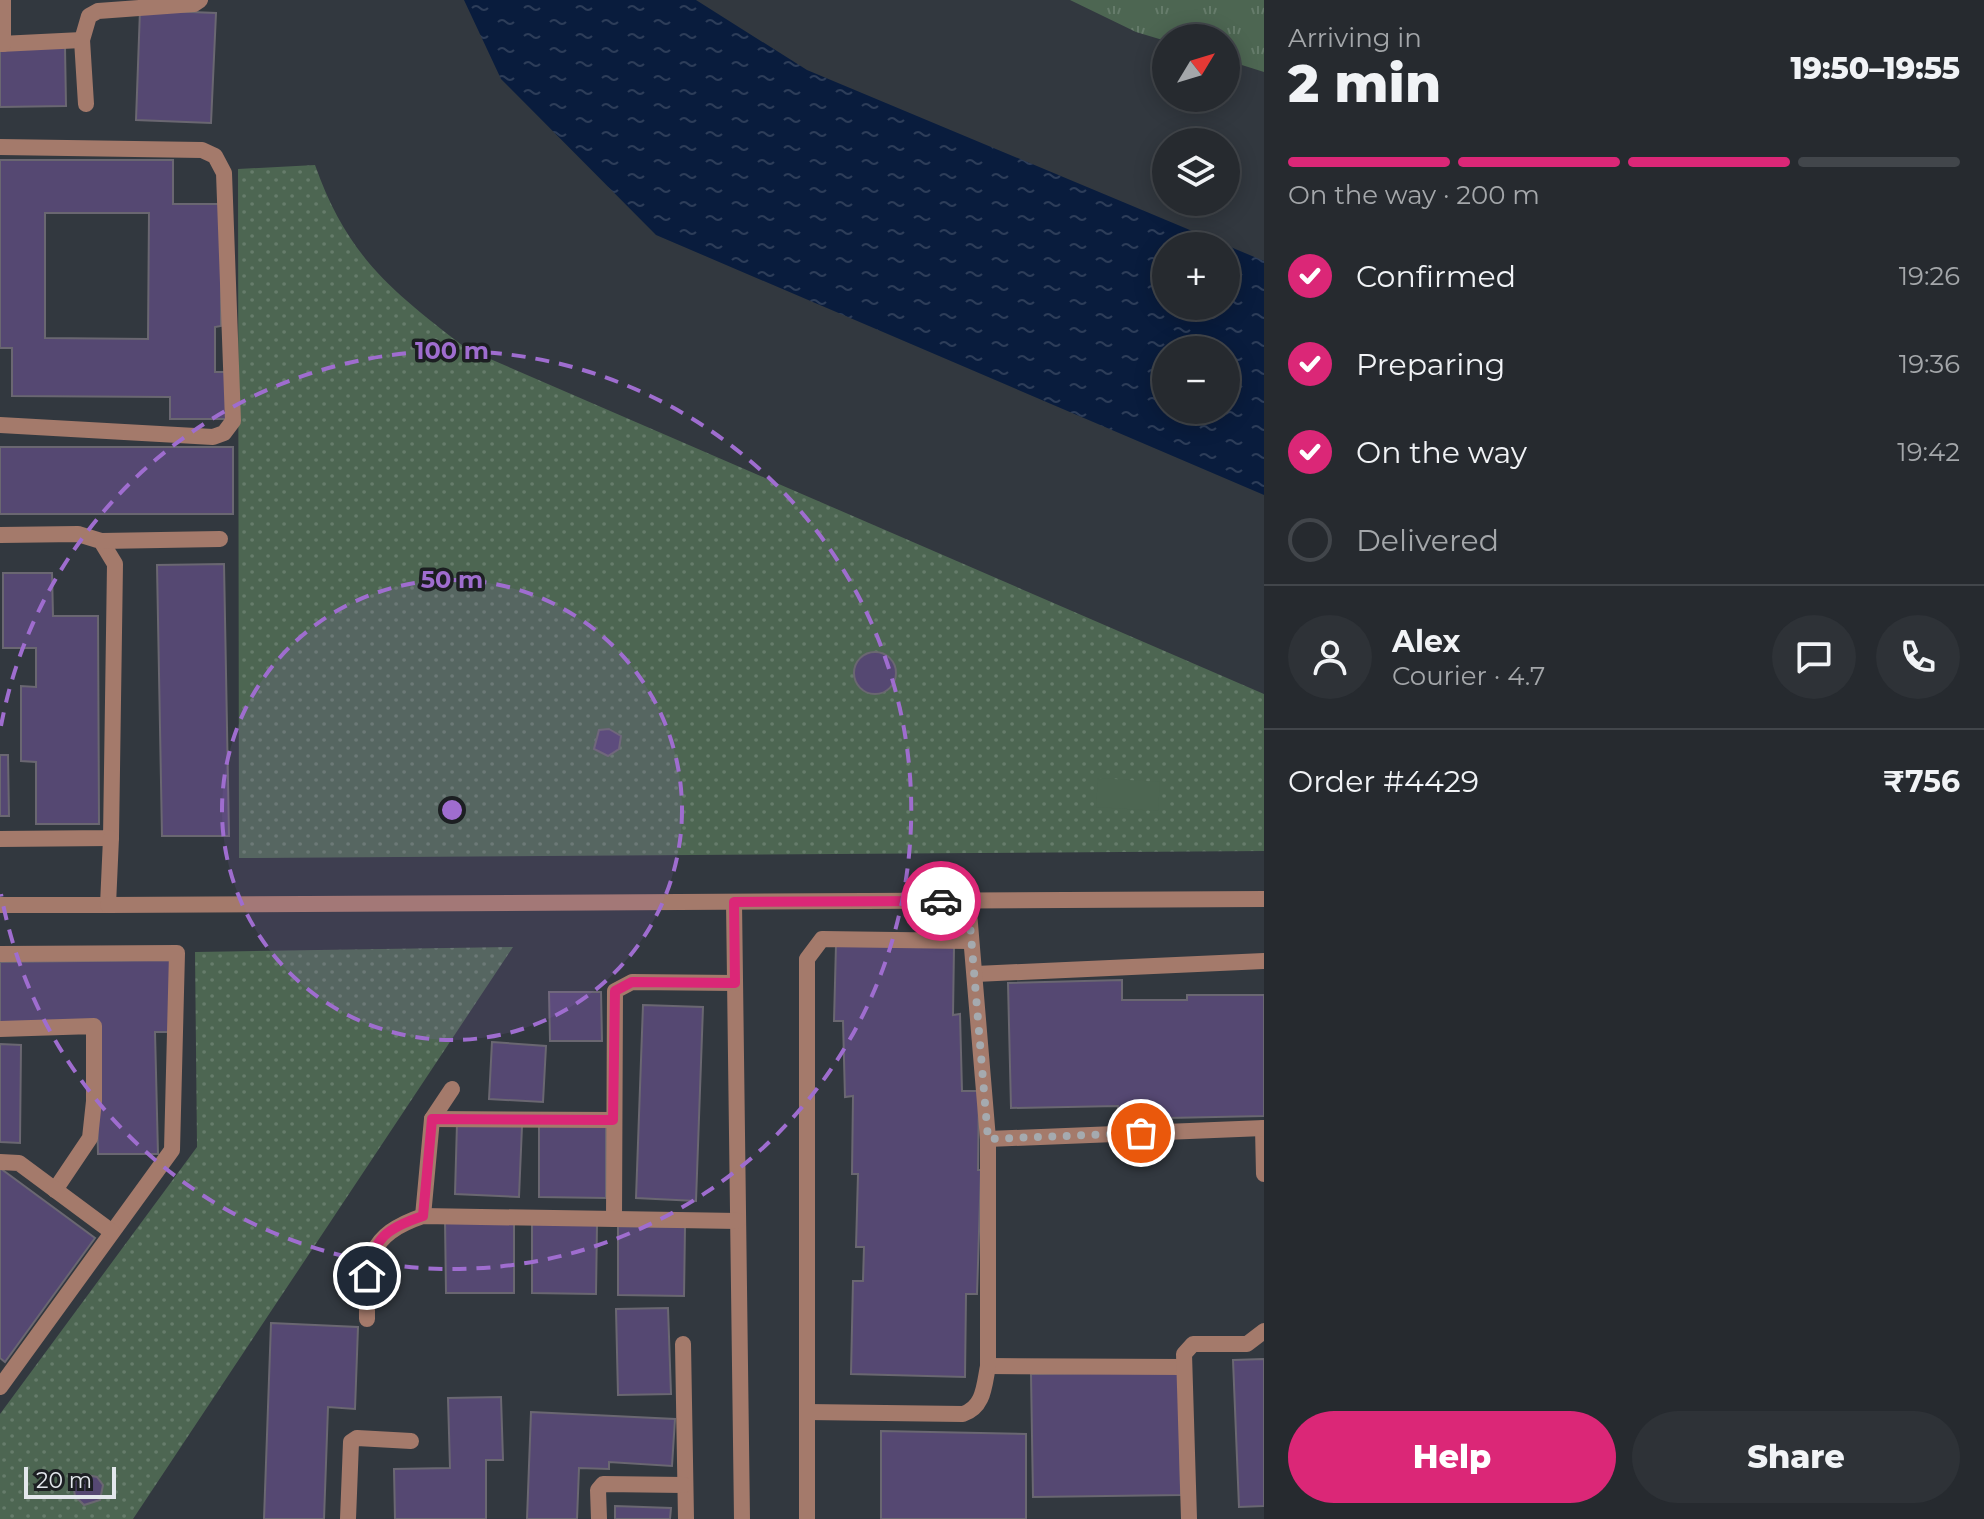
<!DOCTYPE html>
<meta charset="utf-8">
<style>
:root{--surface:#262a2f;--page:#2e3237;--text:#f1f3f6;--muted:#a4a7aa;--line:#42464b;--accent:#db2777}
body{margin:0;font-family:Montserrat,sans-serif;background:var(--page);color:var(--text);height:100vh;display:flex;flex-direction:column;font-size:30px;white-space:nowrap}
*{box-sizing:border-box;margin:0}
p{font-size:26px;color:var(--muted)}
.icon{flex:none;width:44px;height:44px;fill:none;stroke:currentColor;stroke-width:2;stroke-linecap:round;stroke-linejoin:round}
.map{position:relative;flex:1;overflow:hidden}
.sheet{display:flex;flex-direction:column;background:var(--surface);width:720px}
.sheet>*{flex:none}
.needle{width:52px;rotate:52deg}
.controls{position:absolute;left:1152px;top:24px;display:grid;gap:16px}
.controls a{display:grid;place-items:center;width:88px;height:88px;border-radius:50%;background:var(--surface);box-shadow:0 4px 20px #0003,0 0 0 2px var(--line);font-size:40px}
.scale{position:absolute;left:24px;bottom:20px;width:92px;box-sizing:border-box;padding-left:8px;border:4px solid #e3e7ec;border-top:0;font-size:22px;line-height:28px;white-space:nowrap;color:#e3e7ec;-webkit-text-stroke:6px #1c1f22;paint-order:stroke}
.pin{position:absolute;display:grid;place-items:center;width:68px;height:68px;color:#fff;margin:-34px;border:4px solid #fff;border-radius:50%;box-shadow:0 2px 8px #0007}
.courier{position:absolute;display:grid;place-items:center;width:80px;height:80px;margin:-40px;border:6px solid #db2777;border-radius:50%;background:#fff;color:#222;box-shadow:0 2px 10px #0007}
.head em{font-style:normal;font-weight:800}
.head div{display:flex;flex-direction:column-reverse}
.head{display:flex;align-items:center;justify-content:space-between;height:136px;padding:0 24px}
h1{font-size:52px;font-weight:800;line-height:60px}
.bar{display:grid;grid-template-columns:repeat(4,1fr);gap:12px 8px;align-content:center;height:96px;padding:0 24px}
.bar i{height:10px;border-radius:6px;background:var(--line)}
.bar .current{background:var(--accent)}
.bar p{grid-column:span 4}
.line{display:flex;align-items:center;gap:20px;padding:0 24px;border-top:2px solid var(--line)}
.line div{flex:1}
.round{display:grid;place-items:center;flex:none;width:84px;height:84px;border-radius:42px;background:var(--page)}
ol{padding:0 24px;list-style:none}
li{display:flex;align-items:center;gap:24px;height:88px}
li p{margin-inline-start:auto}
li .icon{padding:8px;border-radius:50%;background:var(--accent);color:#fff;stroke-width:4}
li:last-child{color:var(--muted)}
li i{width:44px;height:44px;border:4px solid var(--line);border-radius:50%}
.cta{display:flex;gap:16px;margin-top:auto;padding:16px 24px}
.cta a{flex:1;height:92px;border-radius:48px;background:var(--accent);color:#fff;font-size:32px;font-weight:800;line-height:92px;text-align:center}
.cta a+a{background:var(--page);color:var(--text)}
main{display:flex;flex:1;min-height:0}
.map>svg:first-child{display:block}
.grass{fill:url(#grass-tufts)}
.park{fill:url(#park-dots)}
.pitch{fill:#4d6652}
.water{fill:url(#water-ripples);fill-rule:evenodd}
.building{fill:#554872;stroke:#6a6771;stroke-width:2;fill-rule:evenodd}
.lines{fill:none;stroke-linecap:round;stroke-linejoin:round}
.lane{stroke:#a47a6b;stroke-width:16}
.street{stroke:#a47a6b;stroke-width:16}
.done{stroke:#a5aaaf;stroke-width:8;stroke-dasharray:0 14.4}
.route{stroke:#db2777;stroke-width:10}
.ring{fill:none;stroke:#9f6dcf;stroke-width:4;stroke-dasharray:14 10}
.centre{fill:#9f6dcf;stroke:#1c1f22;stroke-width:4}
.ring-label{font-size:24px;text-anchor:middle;font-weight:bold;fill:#9f6dcf;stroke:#1c1f22;stroke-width:7;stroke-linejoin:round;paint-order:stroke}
</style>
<main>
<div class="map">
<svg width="1264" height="1519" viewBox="0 0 1264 1519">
<defs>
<pattern id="grass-tufts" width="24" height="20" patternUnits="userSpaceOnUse" patternTransform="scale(2)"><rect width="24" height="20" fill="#4d6652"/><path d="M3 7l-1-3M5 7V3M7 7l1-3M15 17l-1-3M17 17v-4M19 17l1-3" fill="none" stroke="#667c6b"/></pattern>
<pattern id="park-dots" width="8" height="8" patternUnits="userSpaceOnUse" patternTransform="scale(2)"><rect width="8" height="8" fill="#4d6652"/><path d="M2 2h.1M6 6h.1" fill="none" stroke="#667c6b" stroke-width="1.8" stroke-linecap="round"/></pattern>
<pattern id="water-ripples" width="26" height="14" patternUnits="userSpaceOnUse" patternTransform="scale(2)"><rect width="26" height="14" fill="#091c3d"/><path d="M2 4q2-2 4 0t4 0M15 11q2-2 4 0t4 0" fill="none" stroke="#2d3d59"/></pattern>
</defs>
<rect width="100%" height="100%" fill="#32383f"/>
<polygon class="grass" points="1070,0 1264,0 1264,72 1226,60 1226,38 1166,38 1166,41 1136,32"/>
<g class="park">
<path d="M315,165C348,258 392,291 467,349L1264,694V851L239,858L238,169Z"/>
<polygon points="513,947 133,1519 0,1519 0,1414 197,1147 195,952"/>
</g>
<polygon class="pitch" points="1098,778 1160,782 1158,811 1096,807"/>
<path class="water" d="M464,0H696L807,70L1264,261V495L656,235L501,79ZM1166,246H1226V306H1166ZM1166,350H1226V410H1166Z"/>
<g class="building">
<polygon points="140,10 216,13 211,123 136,120"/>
<polygon points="65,47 66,106 0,107 0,48"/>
<path d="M0,160H173V204H221V326L215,327V372H226V419H170V397L12,396V348H0ZM45,213H149L148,339L45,338Z"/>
<rect x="0" y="447" width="233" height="67"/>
<polygon points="224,564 229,836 162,836 157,565"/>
<polygon points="3,573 52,573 53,616 98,616 99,824 36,824 36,762 21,761 21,686 36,687 36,648 3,648"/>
<circle cx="875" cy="673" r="21"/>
<polygon points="609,729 621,736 619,749 608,756 594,749 599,730"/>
<polygon points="0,755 8,755 9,816 0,816"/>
<polygon points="836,945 954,947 953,1015 960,1014 962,1091 979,1091 978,1170 981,1170 977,1294 966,1294 965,1377 851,1374 853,1281 863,1281 864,1247 856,1247 858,1174 852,1174 853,1096 845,1097 843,1021 834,1021"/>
<polygon points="171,960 172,1032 155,1032 158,1154 98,1154 95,1023 0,1024 0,962"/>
<polygon points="1122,980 1122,1000 1187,1000 1187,995 1264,995 1264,1116 1119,1119 1118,1106 1011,1108 1008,983"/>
<polygon points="549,992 601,992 602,1041 550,1041"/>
<polygon points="643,1005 703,1007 696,1201 636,1198"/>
<polygon points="492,1042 546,1046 543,1102 489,1099"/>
<polygon points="0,1044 21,1045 20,1143 0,1142"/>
<polygon points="457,1123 522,1126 519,1197 455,1194"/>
<polygon points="539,1123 606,1124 606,1198 539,1197"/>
<polygon points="0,1168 95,1238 5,1362 0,1358"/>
<polygon points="445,1220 514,1220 514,1293 446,1293"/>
<polygon points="532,1223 597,1224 596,1294 532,1293"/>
<polygon points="618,1226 685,1227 684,1296 618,1295"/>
<polygon points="668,1308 671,1394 618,1395 616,1309"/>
<polygon points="271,1323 358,1327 355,1409 328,1407 324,1519 264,1519"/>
<polygon points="1264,1359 1264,1506 1239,1507 1233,1360"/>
<polygon points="1179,1372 1181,1495 1033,1497 1031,1374"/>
<polygon points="501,1397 503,1460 486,1460 486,1519 395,1519 394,1469 450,1468 448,1398"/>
<polygon points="531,1412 675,1419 672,1466 609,1462 609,1469 579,1468 577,1519 527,1519"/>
<polygon points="881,1431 1026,1434 1026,1519 881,1519"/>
<polygon points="82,1474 97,1477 103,1485 100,1500 84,1505 75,1496 73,1483"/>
<polygon points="615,1506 671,1508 670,1519 615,1519"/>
</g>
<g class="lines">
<g class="lane">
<polyline points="0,44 82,40"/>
<polyline points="3,44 3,0"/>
<polyline points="86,104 82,40 89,16 98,11 194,4 200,0"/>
<polyline points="0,147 202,150 215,156 224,173 233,421 224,433 213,437 0,425"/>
<polyline points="0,535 78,534 101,541 115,564 111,838 0,839"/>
<polyline points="101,541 220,539"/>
<polyline points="0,905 108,905 111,838"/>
<polyline points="0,954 177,953 172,1150 0,1387"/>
<polyline points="0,1029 94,1026 94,1101 90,1138 55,1190"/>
<polyline points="0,1162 19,1163 112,1232"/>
</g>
<g class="street">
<polyline points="734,902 742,1519"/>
<polyline points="108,905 1264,899"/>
<polyline points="976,974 1264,961"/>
<polyline points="432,1119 613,1120"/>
<polyline points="1263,1128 1264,1174"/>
<polyline points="988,1139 1264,1128"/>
<polyline points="423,1216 432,1119 452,1089"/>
<polyline points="614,1219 615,991 632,982 735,983"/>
<path d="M367,1319C367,1263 364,1236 423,1216L738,1221"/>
<polyline points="683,1344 686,1519"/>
<polyline points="988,1366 1183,1367"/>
<path d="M807,1412L963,1414C984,1407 984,1386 988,1366V1139L968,900"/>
<polyline points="348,1519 351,1442 357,1438 411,1441"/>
<polyline points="599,1519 598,1490 603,1484 684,1485"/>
<polyline points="807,1519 807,959 822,939 969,941"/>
<polyline points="1189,1519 1184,1354 1193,1344 1247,1344 1264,1331"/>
</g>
</g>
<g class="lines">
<polyline class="done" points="941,901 968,900 988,1139 1141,1133"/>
<path class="route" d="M367,1276C373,1238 387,1228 423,1216L432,1119L613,1120L615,991L632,982L735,983L734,902L941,901"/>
</g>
<circle cx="452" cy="810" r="230" fill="#9f6dcf" fill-opacity=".12"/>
<g class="ring">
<circle cx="452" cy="810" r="230"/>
<path d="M1 726A459 459 0 1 1 1 894"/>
</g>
<circle cx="452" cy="810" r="12" class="centre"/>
<g class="ring-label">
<text x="452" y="359">100 m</text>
<text x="452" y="588">50 m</text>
</g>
</svg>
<div class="controls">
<a><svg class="needle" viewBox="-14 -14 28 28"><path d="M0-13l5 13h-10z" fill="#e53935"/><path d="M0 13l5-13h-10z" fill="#a4a7aa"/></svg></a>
<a><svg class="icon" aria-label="layers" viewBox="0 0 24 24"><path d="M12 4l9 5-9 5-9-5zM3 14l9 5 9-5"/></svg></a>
<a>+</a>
<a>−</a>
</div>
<div class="scale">20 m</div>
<div class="pin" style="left:1141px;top:1133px;background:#ea580c"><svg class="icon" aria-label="bag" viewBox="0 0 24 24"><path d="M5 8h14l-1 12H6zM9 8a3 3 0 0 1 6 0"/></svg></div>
<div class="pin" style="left:367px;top:1276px;background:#1f2937"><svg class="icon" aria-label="home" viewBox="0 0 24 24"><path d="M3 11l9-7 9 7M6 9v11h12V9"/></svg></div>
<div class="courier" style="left:941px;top:901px"><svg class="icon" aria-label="car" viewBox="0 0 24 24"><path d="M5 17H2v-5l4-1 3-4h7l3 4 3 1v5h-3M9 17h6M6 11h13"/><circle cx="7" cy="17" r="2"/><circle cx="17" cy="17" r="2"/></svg></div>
</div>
<section class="sheet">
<div class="head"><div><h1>2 min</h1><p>Arriving in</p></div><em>19:50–19:55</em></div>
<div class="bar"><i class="current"></i><i class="current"></i><i class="current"></i><i></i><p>On the way · 200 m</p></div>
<ol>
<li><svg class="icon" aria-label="check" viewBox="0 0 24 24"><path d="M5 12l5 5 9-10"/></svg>Confirmed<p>19:26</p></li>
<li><svg class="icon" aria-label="check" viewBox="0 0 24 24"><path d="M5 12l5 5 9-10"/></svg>Preparing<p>19:36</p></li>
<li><svg class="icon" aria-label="check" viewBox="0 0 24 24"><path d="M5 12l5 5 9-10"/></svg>On the way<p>19:42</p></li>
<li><i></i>Delivered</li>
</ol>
<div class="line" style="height:144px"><a class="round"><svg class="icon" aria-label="person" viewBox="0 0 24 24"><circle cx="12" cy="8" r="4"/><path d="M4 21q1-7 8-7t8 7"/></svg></a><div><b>Alex</b><p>Courier · 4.7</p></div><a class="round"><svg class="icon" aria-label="chat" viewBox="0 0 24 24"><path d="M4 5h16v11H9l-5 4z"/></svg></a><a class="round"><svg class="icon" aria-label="phone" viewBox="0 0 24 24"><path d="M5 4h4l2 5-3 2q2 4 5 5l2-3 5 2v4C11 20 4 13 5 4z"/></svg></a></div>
<div class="line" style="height:104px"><div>Order #4429</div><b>₹756</b></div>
<div class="cta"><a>Help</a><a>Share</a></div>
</section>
</main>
